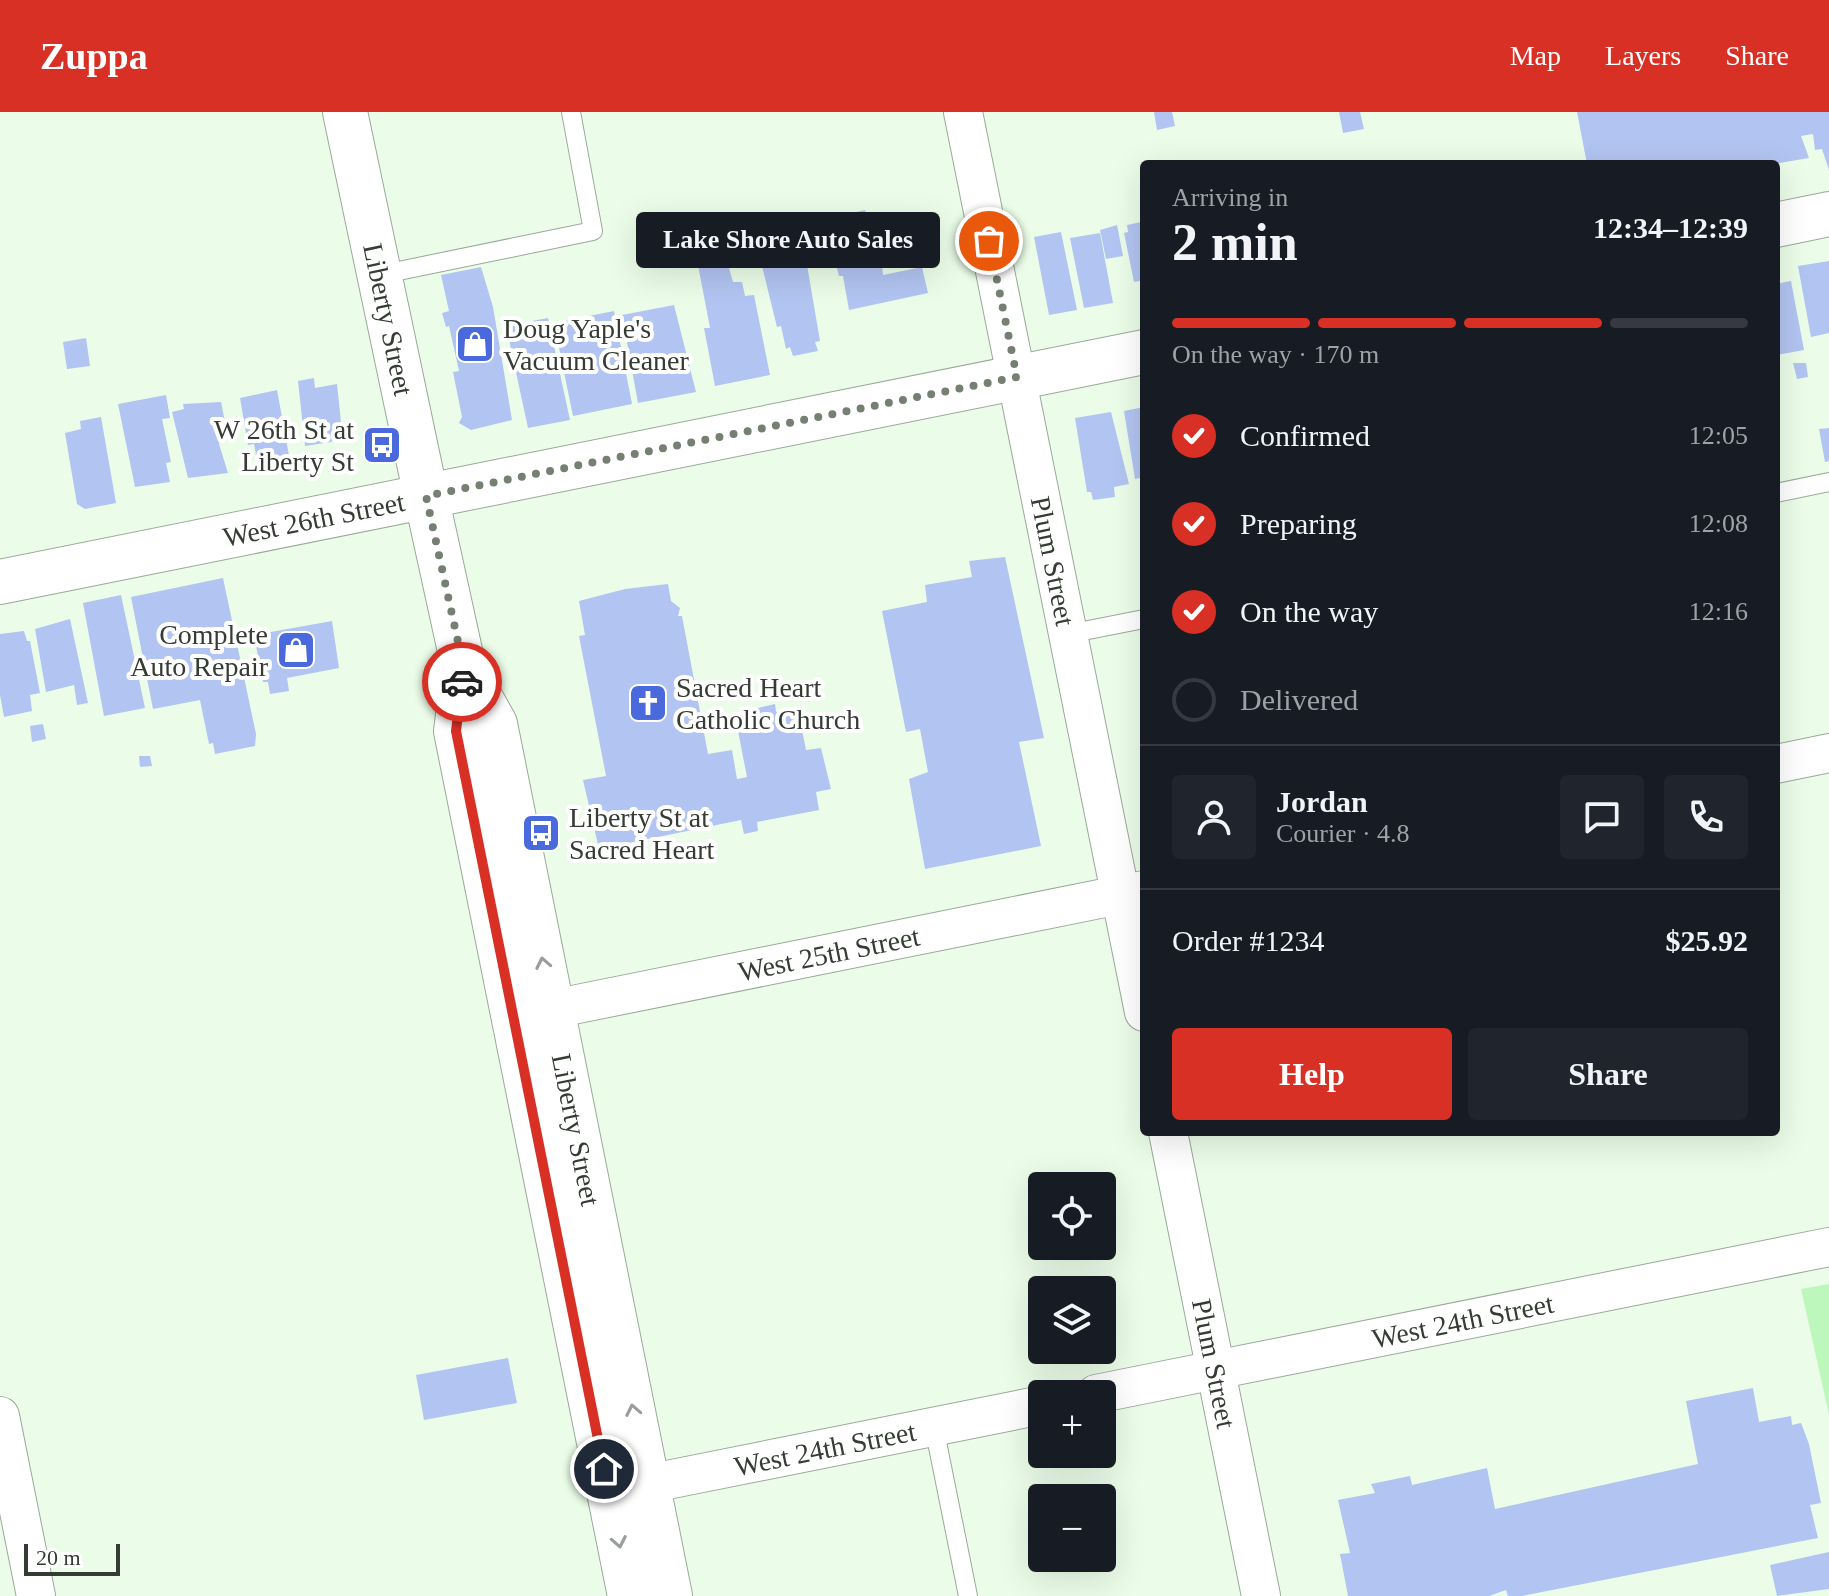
<!DOCTYPE html>
<meta charset="utf-8">
<style>
:root{--surface:#171b24;--page:#20242c;--text:#f1f3f6;--muted:#9ea1a6;--line:#363941;--accent:#d93025}
body{margin:0;font-family:Georgia,serif;background:var(--page);color:var(--text);height:100vh;display:flex;flex-direction:column;font-size:30px;white-space:nowrap}
*{box-sizing:border-box;margin:0}
p{font-size:26px;color:var(--muted)}
.icon{flex:none;width:44px;height:44px;fill:none;stroke:currentColor;stroke-width:2;stroke-linecap:round;stroke-linejoin:round}
.map{position:relative;flex:1;overflow:hidden}
.panel{position:absolute;left:1140px;top:48px;width:640px;height:976px;display:flex;flex-direction:column;background:var(--surface);border-radius:8px;box-shadow:0 8px 32px #0002}
.panel>*{flex:none}
.controls{position:absolute;left:1028px;top:1060px;display:grid;gap:16px}
.controls a{display:grid;place-items:center;width:88px;height:88px;border-radius:8px;background:var(--surface);box-shadow:0 8px 32px #0002;font-size:40px}
.scale{position:absolute;left:24px;bottom:20px;width:96px;box-sizing:border-box;padding-left:8px;border:4px solid #353c34;border-top:0;font-size:22px;line-height:28px;white-space:nowrap;color:#353c34;-webkit-text-stroke:6px #fff;paint-order:stroke}
.pin{position:absolute;display:grid;place-items:center;width:68px;height:68px;color:#fff;margin:-34px;border:4px solid #fff;border-radius:50%;box-shadow:0 2px 8px #0007}
.courier{position:absolute;display:grid;place-items:center;width:80px;height:80px;margin:-40px;border:6px solid #d93025;border-radius:50%;background:#fff;color:#222;box-shadow:0 2px 10px #0007}
.bubble{position:absolute;height:56px;border-radius:8px;background:var(--surface);box-shadow:0 8px 32px #0002;font-size:26px;font-weight:700;line-height:56px;text-align:center}
.summary em{font-style:normal;font-weight:700}
.summary div{display:flex;flex-direction:column-reverse}
.summary{display:flex;align-items:center;justify-content:space-between;height:136px;padding:0 32px}
h1{font-size:52px;font-weight:700;line-height:60px}
.bar{display:grid;grid-template-columns:repeat(4,1fr);gap:12px 8px;align-content:center;height:96px;padding:0 32px}
.bar i{height:10px;border-radius:6px;background:var(--line)}
.bar .current{background:var(--accent)}
.bar p{grid-column:span 4}
.line{display:flex;align-items:center;gap:20px;padding:0 32px;border-top:2px solid var(--line)}
.line div{flex:1}
.round{display:grid;place-items:center;flex:none;width:84px;height:84px;border-radius:8px;background:var(--page)}
ol{padding:0 32px;list-style:none}
li{display:flex;align-items:center;gap:24px;height:88px}
li p{margin-inline-start:auto}
li .icon{padding:8px;border-radius:50%;background:var(--accent);color:#fff;stroke-width:4}
li:last-child{color:var(--muted)}
li i{width:44px;height:44px;border:4px solid var(--line);border-radius:50%}
.action{display:flex;gap:16px;margin-top:auto;padding:16px 32px}
.action a{flex:1;height:92px;border-radius:8px;background:var(--accent);color:#fff;font-size:32px;font-weight:700;line-height:92px;text-align:center}
.action a+a{background:var(--page);color:var(--text)}
header{display:flex;align-items:center;gap:48px;box-sizing:border-box;height:112px;padding:0 40px;background:var(--accent);color:#fff}
header strong{font-size:38px}
nav{display:flex;gap:44px;margin-inline-start:auto;font-size:28px}
.map>svg:first-child{display:block}
.green{fill:#bef7bb}
.building{fill:#b2c4f1}
.lines{fill:none;stroke-linecap:round;stroke-linejoin:round}
.service-casing{stroke:#99aa98;stroke-width:20}
.minor-casing{stroke:#99aa98;stroke-width:40}
.tertiary-casing{stroke:#99aa98;stroke-width:46}
.secondary-casing{stroke:#99aa98;stroke-width:46}
.primary-casing{stroke:#99aa98;stroke-width:46}
.service{stroke:#fff;stroke-width:18}
.minor{stroke:#fff;stroke-width:38}
.tertiary{stroke:#fff;stroke-width:44}
.secondary{stroke:#fff;stroke-width:44}
.primary{stroke:#fff;stroke-width:44}
.oneway{stroke:#9a9e9a}
.done{stroke:#758073;stroke-width:8;stroke-dasharray:0 14.4}
.route{stroke:#d93025;stroke-width:10}
.labels{text-anchor:middle;dominant-baseline:central;stroke-width:8;stroke-linejoin:round;paint-order:stroke}
.street-label{font-size:28px;fill:#353c34;stroke:#fff}
.poi-label{font-size:28px;fill:#353c34;stroke:#fff;text-anchor:start}
</style>
<header>
<strong>Zuppa</strong>
<nav><a>Map</a><a>Layers</a><a>Share</a></nav>
</header>
<div class="map">
<svg width="1829" height="1484" viewBox="0 0 1829 1484">
<rect width="100%" height="100%" fill="#ebfde9"/>
<polygon class="green" points="1829,1172 1829,1303 1801,1177"/>
<g class="building">
<polygon points="1154,0 1172,0 1175,14 1157,18"/>
<polygon points="1339,0 1360,0 1364,17 1343,21"/>
<polygon points="1577,0 1829,0 1829,58 1822,37 1815,38 1813,22 1801,24 1809,46 1773,52 1587,52"/>
<polygon points="865,98 867,108 875,107 882,132 887,153 882,154 883,163 922,155 928,181 849,198 843,164 839,164 834,145 820,147 815,117 854,110 852,101"/>
<polygon points="1141,110 1144,116 1144,168 1134,170 1124,121 1128,120 1127,113"/>
<polygon points="1117,113 1123,144 1106,147 1100,118"/>
<polygon points="1061,120 1077,198 1049,203 1034,125"/>
<polygon points="1100,121 1113,191 1084,196 1070,126"/>
<polygon points="785,126 789,144 805,141 820,229 815,230 818,239 793,244 790,235 786,237 781,214 777,215 762,154 773,149 772,140 780,137 778,127"/>
<polygon points="725,142 733,170 742,170 745,184 754,183 770,263 715,274 704,216 710,216 697,148"/>
<polygon points="1829,149 1829,221 1811,225 1798,154"/>
<polygon points="481,155 493,195 512,308 471,318 459,311 462,305 453,260 459,259 449,214 446,215 442,201 449,199 441,163"/>
<polygon points="1791,169 1804,238 1776,243 1776,172"/>
<polygon points="674,193 696,280 638,291 622,203"/>
<polygon points="614,199 632,292 573,304 554,211"/>
<polygon points="548,206 570,308 528,316 506,214"/>
<polygon points="86,226 90,254 67,257 63,230"/>
<polygon points="1793,251 1806,251 1808,265 1797,267"/>
<polygon points="314,266 315,276 337,272 342,320 331,330 305,334 298,269"/>
<polygon points="277,278 290,349 285,356 259,360 254,332 248,333 240,286"/>
<polygon points="166,283 170,306 162,307 171,350 166,351 170,370 135,375 118,292"/>
<polygon points="221,290 227,320 223,321 219,332 228,361 188,366 172,300 184,297 183,292"/>
<polygon points="1144,295 1144,365 1135,367 1124,299"/>
<polygon points="1111,300 1129,372 1114,375 1115,385 1093,388 1091,380 1087,380 1075,306"/>
<polygon points="101,305 116,391 85,397 77,392 65,321 81,317 80,309"/>
<polygon points="1829,316 1829,349 1825,350 1819,317"/>
<polygon points="1005,445 1044,626 1019,630 1041,734 925,757 909,667 928,660 920,617 906,620 882,499 927,490 925,473 972,465 969,449"/>
<polygon points="223,466 256,622 255,634 215,642 213,631 209,632 200,588 153,597 131,485"/>
<polygon points="668,472 671,489 680,496 678,504 682,504 708,642 732,638 737,667 747,665 736,609 757,604 754,597 775,592 776,600 798,597 806,638 821,636 831,677 816,680 819,698 757,710 758,719 744,722 741,708 599,737 583,668 606,664 579,524 585,523 579,489 625,477"/>
<polygon points="121,483 145,596 104,604 83,491"/>
<polygon points="70,507 88,591 77,593 74,573 46,580 35,517"/>
<polygon points="332,509 339,556 287,566 289,579 270,582 268,570 263,570 254,523"/>
<polygon points="24,519 27,529 30,529 40,581 30,583 32,599 4,605 0,583 0,522"/>
<polygon points="43,612 46,627 32,630 30,614"/>
<polygon points="139,644 150,644 152,654 140,655"/>
<polygon points="508,1246 517,1291 424,1308 416,1263"/>
<polygon points="1753,1276 1759,1310 1791,1304 1792,1313 1801,1311 1809,1332 1821,1391 1810,1393 1818,1426 1522,1484 1508,1484 1506,1478 1489,1484 1348,1484 1340,1442 1350,1441 1338,1388 1375,1381 1371,1372 1410,1364 1412,1373 1487,1356 1495,1397 1698,1352 1686,1289"/>
<polygon points="1829,1440 1829,1477 1777,1484 1770,1453"/>
</g>
<g class="lines">
<g class="service-casing">
<g id="service">
<polyline points="379,163 593,119 571,0"/>
<polyline points="1776,381 1829,370"/>
<polyline points="1068,522 1144,507"/>
<polyline points="934,1315 968,1484"/>
</g>
</g>
<g class="minor-casing">
<g id="minor">
<path id="s1" d="M963,0L1144,900"/>
<polyline points="1776,652 1829,641"/>
<path id="s2" d="M523,903L1144,778"/>
<path id="s3" d="M1168,1020L1261,1484"/>
<path id="s4" d="M1096,1282L1829,1135"/>
<polyline points="0,1304 36,1484"/>
<path id="s5" d="M617,1378L1042,1293"/>
</g>
</g>
<g class="tertiary-casing">
<g id="tertiary">
<path id="s6" d="M345,0L426,384"/>
</g>
</g>
<g class="secondary-casing">
<g id="secondary">
<path id="s7" d="M426,384L464,557L495,612L670,1484"/>
<polyline points="464,557 456,619 630,1484"/>
</g>
</g>
<g class="primary-casing">
<g id="primary">
<polyline points="1776,113 1829,102"/>
<path id="s8" d="M0,470L1144,240"/>
</g>
</g>
<use href="#service" class="service"/>
<use href="#minor" class="minor"/>
<use href="#tertiary" class="tertiary"/>
<use href="#secondary" class="secondary"/>
<use href="#primary" class="primary"/>
</g>
<defs><path id="oneway-chevron" d="M-2-3.5L2.5 0L-2 3.5" fill="none" stroke-width="1.6" stroke-linecap="round" stroke-linejoin="round" transform="scale(2)"/></defs>
<g class="oneway">
<use href="#oneway-chevron" transform="translate(543 851) rotate(-101)"/>
<use href="#oneway-chevron" transform="translate(633 1298) rotate(-101)"/>
<use href="#oneway-chevron" transform="translate(619 1430) rotate(79)"/>
</g>
<g class="lines">
<polyline class="done" points="462,570 464,557 426,384 1017,265 989,129"/>
<polyline class="route" points="462,570 456,619 604,1357"/>
</g>
<defs>
<g id="shop-square" transform="scale(2)"><rect x="-9" y="-9" width="18" height="18" rx="4" fill="#4969dd" stroke="#fff"/><path d="M-5-2.5h2.3a2.7 3.5 0 0 1 5.4 0H5L5.5 6h-11ZM-1.5-2.5h3a1.5 2.3 0 0 0-3 0Z" fill="#fff"/></g>
<g id="bus-square" transform="scale(2)"><rect x="-9" y="-9" width="18" height="18" rx="4" fill="#4969dd" stroke="#fff"/><path d="M-5-6H5V4H4V6H2V4H-2V6H-4V4H-5ZM-3.5-4V0h7V-4ZM-3.5 1.2v1.5H-2V1.2ZM2 1.2v1.5H3.5V1.2Z" fill="#fff"/></g>
<g id="church-square" transform="scale(2)"><rect x="-9" y="-9" width="18" height="18" rx="4" fill="#4969dd" stroke="#fff"/><path d="M-1.2-6h2.4v3.5h3.3v2.4h-3.3V6h-2.4V-.1h-3.3v-2.4h3.3Z" fill="#fff"/></g>
</defs>
<g fill-rule="evenodd">
<use href="#shop-square" x="475" y="232"/>
<use href="#bus-square" x="382" y="333"/>
<use href="#shop-square" x="296" y="538"/>
<use href="#church-square" x="648" y="591"/>
<use href="#bus-square" x="541" y="721"/>
</g>
<g class="labels">
<g class="street-label">
<text stroke="none"><textPath href="#s6" startOffset="212">Liberty Street</textPath></text>
<text stroke="none"><textPath href="#s8" startOffset="320">West 26th Street</textPath></text>
<text stroke="none"><textPath href="#s1" startOffset="458">Plum Street</textPath></text>
<text stroke="none"><textPath href="#s2" startOffset="312">West 25th Street</textPath></text>
<text stroke="none"><textPath href="#s7" startOffset="654">Liberty Street</textPath></text>
<text stroke="none"><textPath href="#s4" startOffset="374">West 24th Street</textPath></text>
<text stroke="none"><textPath href="#s3" startOffset="236">Plum Street</textPath></text>
<text stroke="none"><textPath href="#s5" startOffset="212">West 24th Street</textPath></text>
</g>
<g class="poi-label">
<text x="503" y="216">Doug Yaple's<tspan x="503" dy="32">Vacuum Cleaner</tspan></text>
<text x="354" y="317" text-anchor="end">W 26th St at<tspan x="354" dy="32">Liberty St</tspan></text>
<text x="268" y="522" text-anchor="end">Complete<tspan x="268" dy="32">Auto Repair</tspan></text>
<text x="676" y="575">Sacred Heart<tspan x="676" dy="32">Catholic Church</tspan></text>
<text x="569" y="705">Liberty St at<tspan x="569" dy="32">Sacred Heart</tspan></text>
</g>
</g>
</svg>
<div class="controls">
<a><svg class="icon" aria-label="locate" viewBox="0 0 24 24"><circle cx="12" cy="12" r="6"/><path d="M12 2v4M12 18v4M2 12h4M18 12h4"/></svg></a>
<a><svg class="icon" aria-label="layers" viewBox="0 0 24 24"><path d="M12 4l9 5-9 5-9-5zM3 14l9 5 9-5"/></svg></a>
<a>+</a>
<a>−</a>
</div>
<div class="scale">20 m</div>
<div class="pin" style="left:989px;top:129px;background:#ea580c"><svg class="icon" aria-label="bag" viewBox="0 0 24 24"><path d="M5 8h14l-1 12H6zM9 8a3 3 0 0 1 6 0"/></svg></div>
<div class="pin" style="left:604px;top:1357px;background:#1f2937"><svg class="icon" aria-label="home" viewBox="0 0 24 24"><path d="M3 11l9-7 9 7M6 9v11h12V9"/></svg></div>
<div class="courier" style="left:462px;top:570px"><svg class="icon" aria-label="car" viewBox="0 0 24 24"><path d="M5 17H2v-5l4-1 3-4h7l3 4 3 1v5h-3M9 17h6M6 11h13"/><circle cx="7" cy="17" r="2"/><circle cx="17" cy="17" r="2"/></svg></div>
<div class="bubble" style="left:636px;top:100px;width:304px">Lake Shore Auto Sales</div>
<section class="panel">
<div class="summary"><div><h1>2 min</h1><p>Arriving in</p></div><em>12:34–12:39</em></div>
<div class="bar"><i class="current"></i><i class="current"></i><i class="current"></i><i></i><p>On the way · 170 m</p></div>
<ol>
<li><svg class="icon" aria-label="check" viewBox="0 0 24 24"><path d="M5 12l5 5 9-10"/></svg>Confirmed<p>12:05</p></li>
<li><svg class="icon" aria-label="check" viewBox="0 0 24 24"><path d="M5 12l5 5 9-10"/></svg>Preparing<p>12:08</p></li>
<li><svg class="icon" aria-label="check" viewBox="0 0 24 24"><path d="M5 12l5 5 9-10"/></svg>On the way<p>12:16</p></li>
<li><i></i>Delivered</li>
</ol>
<div class="line" style="height:144px"><a class="round"><svg class="icon" aria-label="person" viewBox="0 0 24 24"><circle cx="12" cy="8" r="4"/><path d="M4 21q1-7 8-7t8 7"/></svg></a><div><b>Jordan</b><p>Courier · 4.8</p></div><a class="round"><svg class="icon" aria-label="chat" viewBox="0 0 24 24"><path d="M4 5h16v11H9l-5 4z"/></svg></a><a class="round"><svg class="icon" aria-label="phone" viewBox="0 0 24 24"><path d="M5 4h4l2 5-3 2q2 4 5 5l2-3 5 2v4C11 20 4 13 5 4z"/></svg></a></div>
<div class="line" style="height:104px"><div>Order #1234</div><b>$25.92</b></div>
<div class="action"><a>Help</a><a>Share</a></div>
</section>
</div>
